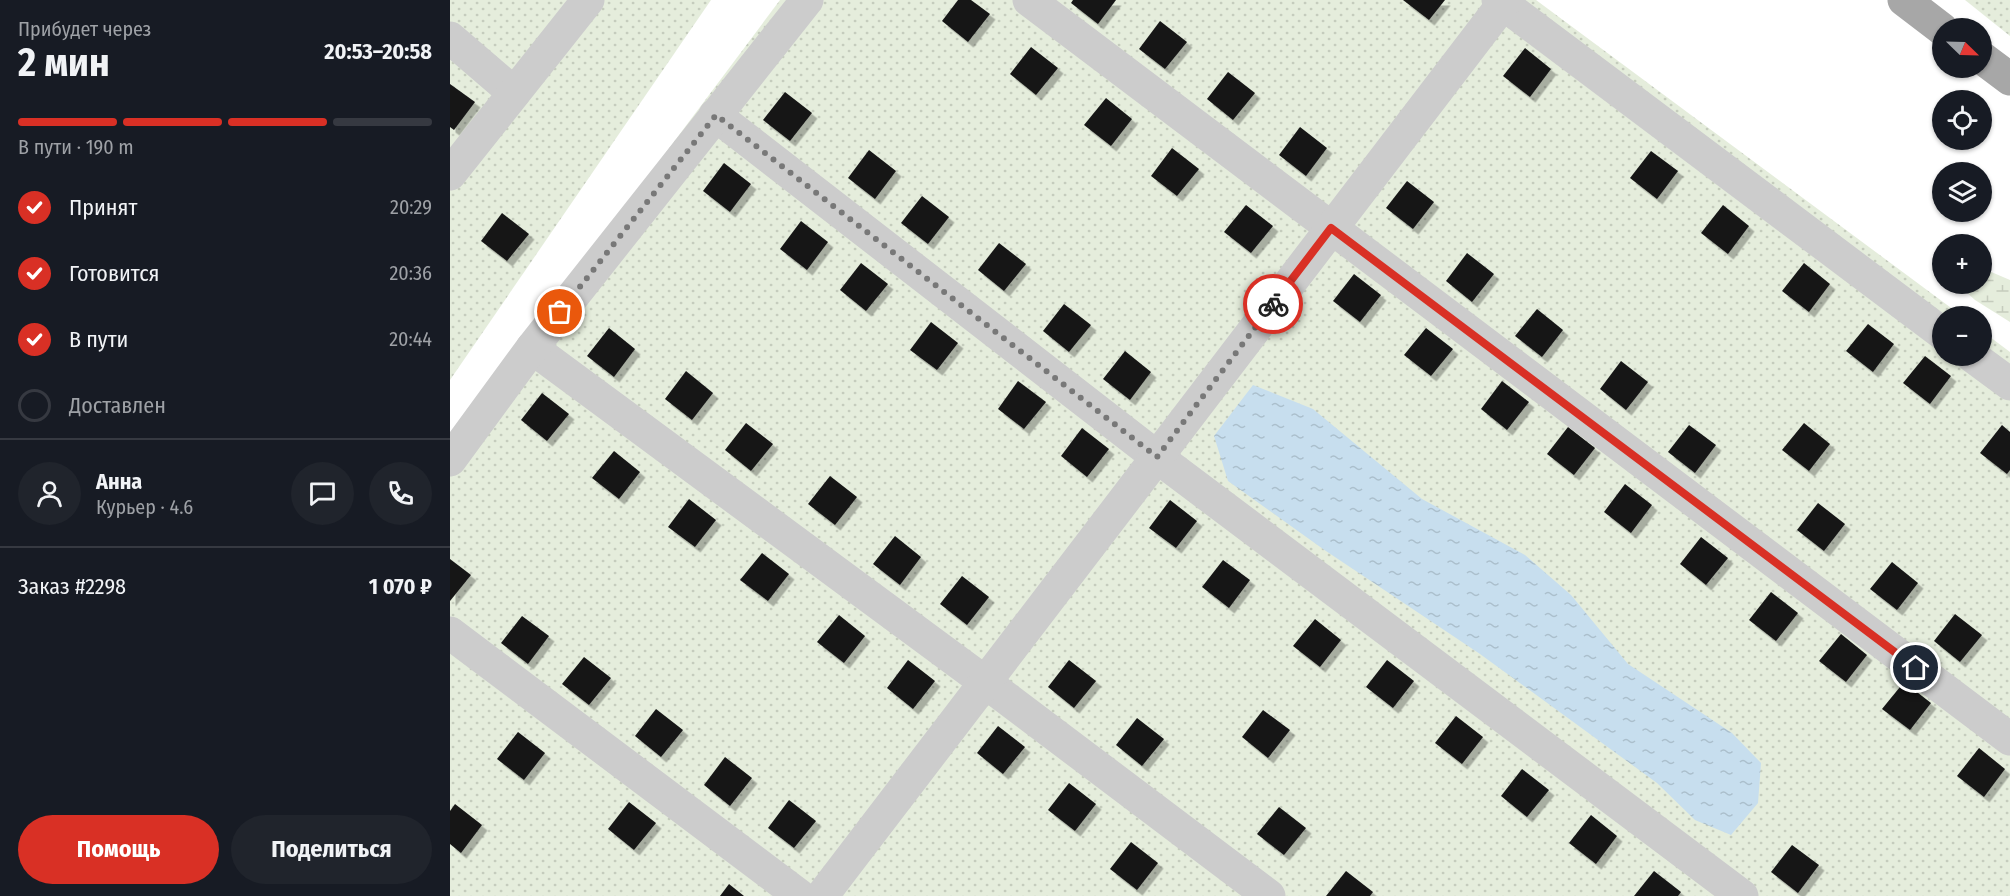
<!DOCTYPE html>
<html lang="ru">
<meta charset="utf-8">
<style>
:root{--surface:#171b24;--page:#20242c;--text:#f1f3f6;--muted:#9ea1a6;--line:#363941;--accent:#d93025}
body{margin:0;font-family:"Fira Sans Condensed",sans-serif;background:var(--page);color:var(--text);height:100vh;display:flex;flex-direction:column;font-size:22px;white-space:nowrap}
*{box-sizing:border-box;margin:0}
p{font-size:20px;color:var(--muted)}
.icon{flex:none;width:33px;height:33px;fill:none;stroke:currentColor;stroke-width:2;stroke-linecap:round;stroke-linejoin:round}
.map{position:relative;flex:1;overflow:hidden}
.sheet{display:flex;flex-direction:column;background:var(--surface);width:450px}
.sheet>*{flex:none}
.needle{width:39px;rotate:113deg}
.fabs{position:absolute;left:1482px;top:18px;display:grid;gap:12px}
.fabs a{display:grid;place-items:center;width:60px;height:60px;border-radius:50%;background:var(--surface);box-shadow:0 2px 4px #0004;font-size:30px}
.pin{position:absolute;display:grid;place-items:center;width:51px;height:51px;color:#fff;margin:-26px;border:3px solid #fff;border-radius:50%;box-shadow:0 2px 6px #0007}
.courier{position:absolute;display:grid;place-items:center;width:60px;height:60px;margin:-30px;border:4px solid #d93025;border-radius:50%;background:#fff;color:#222;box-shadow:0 2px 8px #0007}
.summary em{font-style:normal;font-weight:700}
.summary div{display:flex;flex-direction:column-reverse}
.summary{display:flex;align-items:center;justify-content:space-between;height:102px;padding:0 18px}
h1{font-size:39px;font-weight:700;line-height:45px}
.bar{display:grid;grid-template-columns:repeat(4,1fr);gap:9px 6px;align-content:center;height:72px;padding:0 18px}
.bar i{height:8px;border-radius:4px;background:var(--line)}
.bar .active{background:var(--accent)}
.bar p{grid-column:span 4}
.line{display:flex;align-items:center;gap:15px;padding:0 18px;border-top:2px solid var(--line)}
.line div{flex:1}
.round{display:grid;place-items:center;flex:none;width:63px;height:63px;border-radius:32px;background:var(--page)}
ol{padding:0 18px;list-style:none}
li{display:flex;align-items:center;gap:18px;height:66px}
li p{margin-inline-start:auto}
li .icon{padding:6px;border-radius:50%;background:var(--accent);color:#fff;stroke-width:4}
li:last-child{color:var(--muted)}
li i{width:33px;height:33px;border:3px solid var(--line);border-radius:50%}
.primary-button{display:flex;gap:12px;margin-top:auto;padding:12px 18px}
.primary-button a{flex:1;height:69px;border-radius:36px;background:var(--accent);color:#fff;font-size:24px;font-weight:700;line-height:69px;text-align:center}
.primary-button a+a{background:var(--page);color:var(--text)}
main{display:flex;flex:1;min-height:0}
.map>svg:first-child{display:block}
.wetland{fill:url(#wetland-marsh)}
.garden{fill:url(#garden-dots)}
.water{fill:url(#water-ripples)}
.building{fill:#161616;filter:url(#shadow)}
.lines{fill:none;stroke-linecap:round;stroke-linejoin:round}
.minor{stroke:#ccc;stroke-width:33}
.major{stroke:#a7a7a7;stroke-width:33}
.done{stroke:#787878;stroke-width:6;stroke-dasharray:0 10.8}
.route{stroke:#d93025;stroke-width:8}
</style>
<main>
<section class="sheet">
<div class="summary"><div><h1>2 мин</h1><p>Прибудет через</p></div><em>20:53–20:58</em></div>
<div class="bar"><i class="active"></i><i class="active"></i><i class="active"></i><i></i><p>В пути · 190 m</p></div>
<ol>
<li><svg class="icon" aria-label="check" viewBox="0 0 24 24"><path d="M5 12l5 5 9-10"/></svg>Принят<p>20:29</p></li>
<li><svg class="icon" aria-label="check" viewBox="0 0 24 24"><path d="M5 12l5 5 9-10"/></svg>Готовится<p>20:36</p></li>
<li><svg class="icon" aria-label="check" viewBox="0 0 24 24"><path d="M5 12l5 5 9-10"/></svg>В пути<p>20:44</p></li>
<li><i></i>Доставлен</li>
</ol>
<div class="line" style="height:108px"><a class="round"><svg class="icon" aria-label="person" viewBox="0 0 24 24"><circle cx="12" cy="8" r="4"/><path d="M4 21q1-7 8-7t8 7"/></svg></a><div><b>Анна</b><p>Курьер · 4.6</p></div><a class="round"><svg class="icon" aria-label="chat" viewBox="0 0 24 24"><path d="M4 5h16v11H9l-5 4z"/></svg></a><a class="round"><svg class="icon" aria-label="phone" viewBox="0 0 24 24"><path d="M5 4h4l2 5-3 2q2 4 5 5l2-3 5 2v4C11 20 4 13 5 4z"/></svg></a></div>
<div class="line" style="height:78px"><div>Заказ #2298</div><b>1 070 ₽</b></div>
<div class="primary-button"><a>Помощь</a><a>Поделиться</a></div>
</section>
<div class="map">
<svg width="1560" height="896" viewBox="0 0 1560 896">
<defs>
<pattern id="wetland-marsh" width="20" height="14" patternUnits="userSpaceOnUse" patternTransform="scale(1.5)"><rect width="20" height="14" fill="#e5eddc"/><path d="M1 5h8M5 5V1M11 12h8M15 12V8" fill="none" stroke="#c5ccbd"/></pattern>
<pattern id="garden-dots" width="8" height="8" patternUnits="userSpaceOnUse" patternTransform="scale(1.5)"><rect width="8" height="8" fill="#e5eddc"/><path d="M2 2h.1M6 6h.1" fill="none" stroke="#c5ccbd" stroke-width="1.8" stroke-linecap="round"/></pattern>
<pattern id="water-ripples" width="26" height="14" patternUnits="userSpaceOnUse" patternTransform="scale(1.5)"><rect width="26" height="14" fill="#c7deee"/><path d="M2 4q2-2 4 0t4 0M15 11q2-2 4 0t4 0" fill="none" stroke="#abbfcc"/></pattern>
<filter id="shadow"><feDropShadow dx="5.5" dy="5.5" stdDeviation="0" flood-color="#0004"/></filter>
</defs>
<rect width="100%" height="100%" fill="#fff"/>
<polygon class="wetland" points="1532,268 1560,280 1560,322 1525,300 1507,284 1532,284"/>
<g class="garden">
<polygon points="0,0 261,0 0,380"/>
<polygon points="330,0 1086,0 1512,316 1492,316 1492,356 1532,356 1532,331 1560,352 1560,896 0,896 0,441"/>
<polygon points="1515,0 1560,0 1560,36"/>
</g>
<polygon class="water" points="803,385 863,409 972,499 1075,555 1121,595 1178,664 1282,733 1311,763 1308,803 1281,835 1245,820 1207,783 1030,654 873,549 778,481 764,436"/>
<g class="building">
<polygon points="508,0 521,0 540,14 518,42 492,21"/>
<polygon points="623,0 666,0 648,24 621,3"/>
<polygon points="953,0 995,0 979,20"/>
<polygon points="710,21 737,42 715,69 689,49"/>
<polygon points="581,47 608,68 586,95 560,74"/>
<polygon points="1075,48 1101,69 1080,97 1053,76"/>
<polygon points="778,72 805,93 783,120 757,99"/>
<polygon points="0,84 25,102 4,130 0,127"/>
<polygon points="335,92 362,113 340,141 313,120"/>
<polygon points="656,98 682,119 661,146 634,125"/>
<polygon points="850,127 877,148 856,176 829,155"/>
<polygon points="722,148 749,169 727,196 701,176"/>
<polygon points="419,150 446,171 425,199 398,178"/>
<polygon points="1201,151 1228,171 1207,199 1180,178"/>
<polygon points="274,163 301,184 280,212 253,191"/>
<polygon points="957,181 984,202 963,229 936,208"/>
<polygon points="472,196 499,217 478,244 451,223"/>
<polygon points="796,205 823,226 801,253 774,232"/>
<polygon points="1273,205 1299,226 1278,254 1251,233"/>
<polygon points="52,213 79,234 57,261 31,241"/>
<polygon points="351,221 378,242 357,270 330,249"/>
<polygon points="549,243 576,264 554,291 528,270"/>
<polygon points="1017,253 1044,274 1022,302 996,281"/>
<polygon points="411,263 438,284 416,311 390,290"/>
<polygon points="1354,263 1380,284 1359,312 1332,291"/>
<polygon points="904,274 931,295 910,322 883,301"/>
<polygon points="614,304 641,325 619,352 593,331"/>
<polygon points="1087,309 1113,330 1092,357 1065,336"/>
<polygon points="481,322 508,343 487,370 460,350"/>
<polygon points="1418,324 1444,344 1423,372 1396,351"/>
<polygon points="159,328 185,349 164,377 137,356"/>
<polygon points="976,328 1003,349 981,376 954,355"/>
<polygon points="675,351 701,372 680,400 653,379"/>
<polygon points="1475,356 1501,376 1480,404 1453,383"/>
<polygon points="1171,361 1198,382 1176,410 1150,389"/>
<polygon points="236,371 263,393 242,420 215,399"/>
<polygon points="568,381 596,402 574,429 548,409"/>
<polygon points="1052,381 1079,402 1057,430 1031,409"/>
<polygon points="92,393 119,414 97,441 71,420"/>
<polygon points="296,423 323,444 301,471 275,450"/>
<polygon points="1354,423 1380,444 1359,471 1332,450"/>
<polygon points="1239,425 1266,445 1245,473 1218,452"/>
<polygon points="1552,425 1560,432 1560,470 1557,474 1530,453"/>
<polygon points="1118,427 1145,448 1124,475 1097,454"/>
<polygon points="632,428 659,449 637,477 611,456"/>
<polygon points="164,451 190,472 169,499 142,478"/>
<polygon points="380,476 407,497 385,525 358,504"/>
<polygon points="1175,484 1202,505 1181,533 1154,512"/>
<polygon points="239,499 266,520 245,547 218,527"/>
<polygon points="720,500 747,521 726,548 699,528"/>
<polygon points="1368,503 1395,524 1374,551 1347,530"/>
<polygon points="445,536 471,557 450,585 423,564"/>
<polygon points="1251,537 1278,558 1256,585 1230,564"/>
<polygon points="312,553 339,574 318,601 290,580"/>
<polygon points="0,559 21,575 0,601"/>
<polygon points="773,560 800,580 779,608 752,587"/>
<polygon points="1442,562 1468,583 1447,610 1420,589"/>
<polygon points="512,576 539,597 517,625 490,604"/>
<polygon points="1321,592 1348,613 1326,641 1299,620"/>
<polygon points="1505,614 1532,635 1510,662 1484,641"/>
<polygon points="389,615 415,636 394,663 367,642"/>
<polygon points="72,616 99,636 78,664 51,643"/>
<polygon points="865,619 891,640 870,667 843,646"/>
<polygon points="1391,634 1417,655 1396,682 1369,661"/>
<polygon points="134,657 161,678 139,705 112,684"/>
<polygon points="458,660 485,681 463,709 437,688"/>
<polygon points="619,660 646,681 624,708 598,687"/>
<polygon points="937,660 964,681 943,708 916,687"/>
<polygon points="1454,682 1481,703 1460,730 1432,709"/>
<polygon points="206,709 233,730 211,757 185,736"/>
<polygon points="813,710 840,730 818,758 792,737"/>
<polygon points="1006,716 1033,737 1012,764 985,743"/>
<polygon points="687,718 714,739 692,766 666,745"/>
<polygon points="548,726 575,747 553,774 527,753"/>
<polygon points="68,732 95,753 74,780 47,759"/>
<polygon points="1529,748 1555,769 1534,797 1507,776"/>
<polygon points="275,757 302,778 280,806 254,785"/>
<polygon points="1072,769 1099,790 1077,817 1051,796"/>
<polygon points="619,783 646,804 625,831 598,810"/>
<polygon points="339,800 366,821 344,848 318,828"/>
<polygon points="179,802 206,823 184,850 158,829"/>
<polygon points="5,804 32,825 11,853 0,844 0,811"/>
<polygon points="829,807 856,828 834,855 807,834"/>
<polygon points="1141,815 1167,836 1146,864 1119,843"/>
<polygon points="681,842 708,863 687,890 660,869"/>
<polygon points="1342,845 1369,865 1348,893 1321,872"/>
<polygon points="896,871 923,892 920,896 876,896"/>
<polygon points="1204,871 1231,892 1228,896 1184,896"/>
<polygon points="279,884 294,896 270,896"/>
</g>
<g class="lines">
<g class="minor">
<polyline points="579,0 1560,739"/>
<polyline points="1048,0 1492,333"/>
<polyline points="0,38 64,93"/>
<polyline points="265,115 707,457 1292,896"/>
<polyline points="0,174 138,0"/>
<polyline points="82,348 535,682 819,896"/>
<polyline points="1522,356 1560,384"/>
<polyline points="0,460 82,348 357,0"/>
<polyline points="0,633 350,896"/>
<polyline points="372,896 1056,0"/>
</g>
<g class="major">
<polyline points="1454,0 1492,29"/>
<polyline points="1532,58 1560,79"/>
</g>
</g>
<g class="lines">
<polyline class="done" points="110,312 266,115 707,457 823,304"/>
<polyline class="route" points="823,304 881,228 1466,668"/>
</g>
</svg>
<div class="fabs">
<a><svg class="needle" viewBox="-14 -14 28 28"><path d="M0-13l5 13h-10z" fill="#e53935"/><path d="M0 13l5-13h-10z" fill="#9ea1a6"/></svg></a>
<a><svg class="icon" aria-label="locate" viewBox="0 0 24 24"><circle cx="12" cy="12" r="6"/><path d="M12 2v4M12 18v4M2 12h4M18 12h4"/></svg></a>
<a><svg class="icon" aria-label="layers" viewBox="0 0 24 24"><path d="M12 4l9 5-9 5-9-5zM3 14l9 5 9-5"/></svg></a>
<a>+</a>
<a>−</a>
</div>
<div class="pin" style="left:110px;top:312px;background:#ea580c"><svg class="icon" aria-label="bag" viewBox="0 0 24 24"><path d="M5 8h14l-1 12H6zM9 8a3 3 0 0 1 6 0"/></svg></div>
<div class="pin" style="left:1466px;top:668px;background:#1f2937"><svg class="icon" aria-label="home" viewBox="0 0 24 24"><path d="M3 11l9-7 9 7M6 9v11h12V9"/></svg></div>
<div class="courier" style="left:823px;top:304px"><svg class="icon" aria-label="bike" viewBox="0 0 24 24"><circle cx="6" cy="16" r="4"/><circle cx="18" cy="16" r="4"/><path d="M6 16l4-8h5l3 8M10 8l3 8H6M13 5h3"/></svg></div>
</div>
</main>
